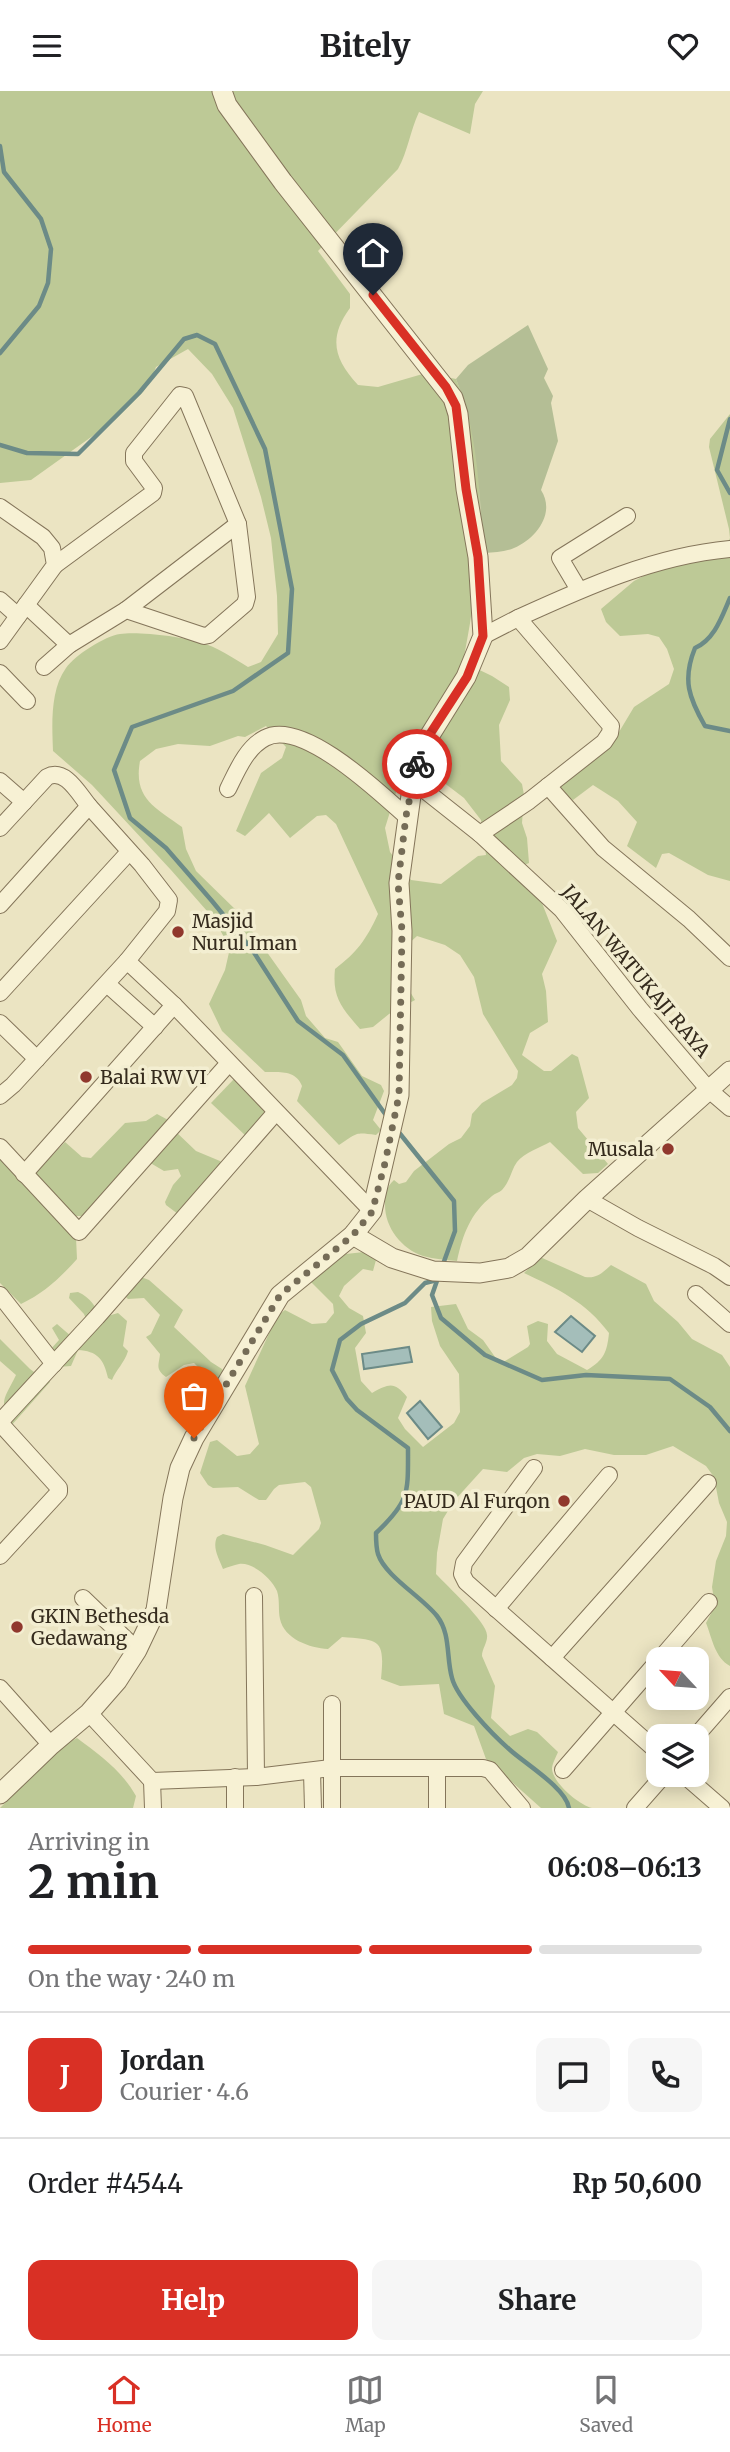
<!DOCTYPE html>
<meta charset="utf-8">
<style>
:root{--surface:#fff;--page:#f6f6f6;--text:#202124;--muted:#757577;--line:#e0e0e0;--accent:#d93025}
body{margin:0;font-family:Merriweather,serif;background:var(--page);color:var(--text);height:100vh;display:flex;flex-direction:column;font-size:26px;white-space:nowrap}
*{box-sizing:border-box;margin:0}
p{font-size:23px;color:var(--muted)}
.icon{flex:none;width:38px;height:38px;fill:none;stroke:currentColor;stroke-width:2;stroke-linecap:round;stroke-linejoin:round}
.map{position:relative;height:1717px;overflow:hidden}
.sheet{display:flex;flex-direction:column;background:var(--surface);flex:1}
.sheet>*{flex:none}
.needle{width:46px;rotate:296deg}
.fabs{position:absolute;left:646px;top:1556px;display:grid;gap:14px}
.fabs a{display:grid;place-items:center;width:63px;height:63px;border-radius:14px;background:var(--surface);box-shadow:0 4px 18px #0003;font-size:35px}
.pin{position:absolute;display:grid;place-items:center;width:60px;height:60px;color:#fff;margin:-72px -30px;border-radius:50% 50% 50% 0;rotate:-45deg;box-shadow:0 0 7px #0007}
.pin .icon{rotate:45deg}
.courier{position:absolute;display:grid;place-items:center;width:70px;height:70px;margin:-35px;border:5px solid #d93025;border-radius:50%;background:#fff;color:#222;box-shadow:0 2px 9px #0007}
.overview em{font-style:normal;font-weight:700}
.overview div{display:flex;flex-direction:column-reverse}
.overview{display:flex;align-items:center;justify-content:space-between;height:119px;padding:0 28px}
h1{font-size:46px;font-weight:700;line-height:52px}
.bar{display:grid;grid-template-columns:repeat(4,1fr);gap:10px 7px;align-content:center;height:84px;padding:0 28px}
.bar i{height:9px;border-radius:5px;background:var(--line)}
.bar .selected{background:var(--accent)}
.bar p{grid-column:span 4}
.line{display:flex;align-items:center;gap:18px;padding:0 28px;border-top:2px solid var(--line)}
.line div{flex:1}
.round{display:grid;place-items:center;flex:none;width:74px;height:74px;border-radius:14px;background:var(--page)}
.button{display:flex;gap:14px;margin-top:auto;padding:14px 28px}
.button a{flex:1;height:80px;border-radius:14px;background:var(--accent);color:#fff;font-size:28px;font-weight:700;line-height:80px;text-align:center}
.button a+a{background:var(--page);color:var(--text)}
header{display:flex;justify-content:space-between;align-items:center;height:91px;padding:0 28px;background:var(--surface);font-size:32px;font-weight:700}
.dock{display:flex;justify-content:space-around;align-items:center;height:98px;border-top:2px solid var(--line);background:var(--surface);font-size:19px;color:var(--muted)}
.dock a{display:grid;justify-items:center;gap:4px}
.dock .selected{color:var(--accent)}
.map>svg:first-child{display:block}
.green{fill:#bdc996;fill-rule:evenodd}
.cemetery{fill:#b4be95}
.water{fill:#a4beba;stroke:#6c8b87;stroke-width:2}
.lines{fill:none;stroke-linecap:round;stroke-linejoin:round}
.stream{stroke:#6c8b87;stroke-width:4.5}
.minor-casing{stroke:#84755a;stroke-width:18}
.tertiary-casing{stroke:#84755a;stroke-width:21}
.minor{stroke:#f7f1d4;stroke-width:16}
.tertiary{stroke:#f7f1d4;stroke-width:19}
.done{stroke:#756c57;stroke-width:7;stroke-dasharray:0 12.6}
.route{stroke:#d93025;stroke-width:9}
.poi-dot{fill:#90382d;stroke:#f3eed1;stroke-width:2.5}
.labels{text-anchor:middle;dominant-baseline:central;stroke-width:7;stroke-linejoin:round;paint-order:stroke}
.poi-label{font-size:19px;fill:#352b1d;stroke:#f3eed1;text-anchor:start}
.street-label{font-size:19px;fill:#352b1d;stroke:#f3eed1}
</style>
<header><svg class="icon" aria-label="menu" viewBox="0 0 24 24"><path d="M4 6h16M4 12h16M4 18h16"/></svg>Bitely<svg class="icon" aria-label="heart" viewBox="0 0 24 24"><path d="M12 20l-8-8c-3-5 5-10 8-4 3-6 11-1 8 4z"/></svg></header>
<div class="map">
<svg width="730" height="1717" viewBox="0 0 730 1717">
<rect width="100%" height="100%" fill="#ebe4c2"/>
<g class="green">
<path d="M0,0H483L475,13L470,43L419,21C410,40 408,60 398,78L318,160L350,203V217C328,247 334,268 358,294L378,296L426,282L456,288C493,376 481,479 463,571L492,585L509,596L510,609L499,634L501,670L522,693L524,704L522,732L527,747L529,772L510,780L540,807L557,850L542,883L546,900L548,931L530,942L522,964L544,980H551L572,963L578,966L589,1007L576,1021L578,1037L608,1073L598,1082L583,1083L550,1051C541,1056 524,1062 517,1071C511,1079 510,1091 502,1099C499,1102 495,1102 492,1105C470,1123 463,1143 457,1170C446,1169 434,1168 423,1165C402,1158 385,1137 385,1114C385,1104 386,1096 394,1089L399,1093L406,1091L414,1080L449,1053L461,1047L470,1035L472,1023L482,1012L512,994L517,987L518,980L483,923L474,886L460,864L445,854L417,845L391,869L415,909L389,923L373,936L360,938C342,917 332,907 335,878C357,861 366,849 378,823L336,733L326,724L317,725L290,747L269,722L245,745L236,740L261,682L282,667L286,656L266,635L245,646L238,645L210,655L178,653L156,658L140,670C133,708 156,717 182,736L186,758L196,780L239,822L301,909L306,925L325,947L338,951L362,985L381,994L384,1000L373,1029L381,1039L376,1044C354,1041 358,1042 339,1054L297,1010L302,995C296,979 280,981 265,981L222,940L209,913L225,879L230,857L214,828L171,779L92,694L53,660C52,634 50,599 66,577C75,564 105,545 120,543C138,540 183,546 200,551C217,556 233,567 248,576L261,571L278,543L277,505L271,447L261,406L233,317L212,283L188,258L156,276L151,289L143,301L115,329L31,389L0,392ZM426,678L464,707L481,729L486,764L478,765L441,793L411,789L390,761L385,737L402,682Z"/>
<polygon points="730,323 730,790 708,784 669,762 662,763 656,777 627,755 637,731 618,710 593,694 573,709 563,702 559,693 619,641 634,616 669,593 674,578 667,558 659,546 648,543 620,545 606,531 601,518 634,490 665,474 722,465 730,447 729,438 709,356 710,348"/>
<polygon points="234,988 270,1021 247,1046 211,1012"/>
<path d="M157,1023L170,1030L88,1125H75L77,1168C60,1187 44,1202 21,1213L0,1192V1067L32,1086L65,1051L82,1066L91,1067L125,1032L146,1030Z"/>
<polygon points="174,1039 196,1060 220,1070 224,1074 178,1123 166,1114 165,1111 173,1094 181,1085 178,1078 164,1080 147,1070"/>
<path d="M364,1161L373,1163L376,1169L373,1180L363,1178L344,1195L339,1205L349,1217L363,1225L366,1242L355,1257L361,1290L372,1302C389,1293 394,1290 407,1306L398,1327L405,1338L423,1356L454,1332L460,1321L459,1283L440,1255L432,1230L431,1216L456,1213L468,1238L483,1249L500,1273L528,1256L530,1253L527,1235L538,1230L548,1233L547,1250L557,1263L587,1279C604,1269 607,1261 609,1242C586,1211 558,1198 524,1182L540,1166L585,1186C597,1188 603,1181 611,1174L646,1193L654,1210L678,1231L692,1248L722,1264L730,1276V1575C715,1567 712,1547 706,1532L715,1515L712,1496L716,1470L726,1445L727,1431L719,1412L714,1386L706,1375L673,1355L646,1364H614L585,1358L560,1365L537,1363L524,1367L507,1381L483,1378L454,1410L443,1428L437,1462L436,1483C446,1494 487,1531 487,1544C488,1551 482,1558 482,1565L495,1595L491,1627L510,1645L528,1638L537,1641L558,1661C556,1666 552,1673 552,1678C553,1692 579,1714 592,1717H541L486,1668L474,1635L444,1623L439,1593L400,1595L381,1588C385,1548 380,1549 342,1546L328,1558C310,1557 284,1548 280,1528C278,1519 280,1509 277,1500C272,1488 253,1471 239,1473C234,1474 228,1476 223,1478C219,1467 212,1457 217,1446L223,1443L265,1454L293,1464L319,1438L321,1432L311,1396L305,1391L279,1394L274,1398L266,1409H259L238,1396L213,1397L208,1394L200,1382L210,1351L217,1349L237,1365L250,1363L259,1353L245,1295L277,1225L285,1219L312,1233L326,1232L334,1222L333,1213L308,1188L346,1163Z"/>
<path d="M141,1186L149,1189L183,1219L174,1236L211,1271L222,1278L226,1284L196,1316H185L183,1310L186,1305L205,1297C205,1288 201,1278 194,1272L184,1274L166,1286C155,1278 159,1274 160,1263L146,1246L151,1243L160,1224L144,1207L128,1208L122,1202Z"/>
<path d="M78,1201C91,1207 95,1215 101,1227L118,1222L127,1230L123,1255L128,1260C125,1271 116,1279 112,1289L108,1287C104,1268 97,1260 78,1259L71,1275L58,1276L50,1259L59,1249L52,1237L57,1233L72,1246L86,1228L84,1223L69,1207L70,1202Z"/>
<path d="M0,1248L30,1278L34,1281L43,1280L50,1291L10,1336C0,1306 3,1311 16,1284L0,1270Z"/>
<path d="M77,1647C100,1664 122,1680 136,1705L133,1717H0L62,1655Z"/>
</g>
<path class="cemetery" d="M528,234L548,278L544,287L553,305L551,312L558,350L541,399C556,422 536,448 514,457C505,461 494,461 485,462C481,444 481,428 480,409C477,367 472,327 456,288L468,274Z"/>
<g class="water">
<polygon points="571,1225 595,1245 582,1261 555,1241"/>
<polygon points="409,1256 412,1271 364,1278 362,1263"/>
<polygon points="420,1310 442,1336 428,1348 407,1322"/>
</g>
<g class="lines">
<g class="stream">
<polyline points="0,55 4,81 41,128 51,158 48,192 39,215 0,262"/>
<polyline points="730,328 717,379 730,402"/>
<polyline points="0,354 27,362 78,363 139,302 184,248 197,244 215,253 265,358 292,498 288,562 233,600 132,636 114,679 130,727 166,757 212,810 253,860 298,930 343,964 388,1027"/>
<path d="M730,507C722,525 715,548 695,557C682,589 689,607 705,635L730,640"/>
<polyline points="397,1039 454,1110 455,1140 442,1176"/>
<polyline points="439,1184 432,1204 441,1227 485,1264 542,1289 586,1284 670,1288 710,1316 730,1340"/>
<path d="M437,1189L425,1192L405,1212L361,1233L340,1249L332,1279L347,1308L357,1319L408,1357C408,1402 410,1410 376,1442C376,1448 376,1456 378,1463C385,1485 422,1506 437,1525C451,1543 446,1566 452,1587C457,1607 493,1644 509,1658C524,1672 566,1697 569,1717"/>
</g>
<g class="minor-casing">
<g id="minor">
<polyline points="0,416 43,446 52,457 55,474 0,550"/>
<polyline points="579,499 560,467 627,425"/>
<polyline points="0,509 18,525"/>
<polyline points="26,514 69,554"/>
<polyline points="126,519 238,433"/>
<path d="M518,527C586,496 654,465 730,458"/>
<polyline points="44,576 69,554 126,519 204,545 209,544 245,513 247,506 238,433 185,305 180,304 134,362 134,370 154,397 153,402 55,474"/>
<polyline points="0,582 27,610"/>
<polyline points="0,690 24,711"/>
<polyline points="413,690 480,743 562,819 640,918 709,999 730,1017"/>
<polyline points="548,695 603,757 689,828 730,867"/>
<path d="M228,698C237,680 246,657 265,647C302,627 380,702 406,725"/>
<polyline points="89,715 142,774 169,809 167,820 127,870"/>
<path d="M0,737L47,686C65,676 79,703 89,715L0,814"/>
<polyline points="480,743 529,710 604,651 610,642 611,635 518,527 483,545"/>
<polyline points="107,893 155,936"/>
<polyline points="0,902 129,761"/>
<polyline points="0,932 37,968"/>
<polyline points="0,1005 13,994 127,870 174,914 372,1120"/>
<polyline points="0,1056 79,1141 229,972"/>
<polyline points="24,1083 174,914"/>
<polyline points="587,1108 638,1137 714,1175 730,1186"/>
<polyline points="696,1203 730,1233"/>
<polyline points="0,1204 54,1273"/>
<polyline points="0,1331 97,1226 276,1021"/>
<polyline points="0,1332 59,1397 59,1401 0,1465"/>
<polyline points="534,1377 464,1472 462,1483 466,1491 658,1661"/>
<polyline points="254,1505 256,1686"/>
<polyline points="83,1507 137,1559"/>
<polyline points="496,1518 609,1384"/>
<polyline points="552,1567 708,1392"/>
<polyline points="660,1568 709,1511"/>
<polyline points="0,1597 51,1654"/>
<polyline points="332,1613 332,1717"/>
<polyline points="89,1622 152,1690"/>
<polyline points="696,1645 730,1606"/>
<polyline points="437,1677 483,1677 490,1679 522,1717"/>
<polyline points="563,1679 658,1570"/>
<polyline points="312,1681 313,1717"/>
<polyline points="684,1684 722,1717"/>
<polyline points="235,1686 235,1717"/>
<polyline points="152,1690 256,1686 331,1677 437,1677 437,1717"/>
<polyline points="152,1690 153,1717"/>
<polyline points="635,1717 664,1684"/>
</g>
</g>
<g class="tertiary-casing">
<g id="tertiary">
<polyline points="353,1144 392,1167 433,1180 480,1182 509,1177 528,1166 587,1108 730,980"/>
<polyline points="0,1703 51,1654 89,1622 117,1590 137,1559 156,1519 173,1407 180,1377 194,1347 280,1204 353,1144 372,1120 399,1004 402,840 399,792 413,690 419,665 430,644 466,586 483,545 478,466 466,398 458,323 453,307 283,91 227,14 222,0"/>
</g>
</g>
<use href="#minor" class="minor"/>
<use href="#tertiary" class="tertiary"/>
</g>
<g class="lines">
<polyline class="done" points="194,1347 280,1204 353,1144 372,1121 385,1072 399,1004 402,840 398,792 406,725 417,673"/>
<polyline class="route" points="373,204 446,296 456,315 466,398 478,466 483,545 467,586 430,643 417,673"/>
</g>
<g class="poi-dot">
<circle cx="178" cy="841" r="7"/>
<circle cx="86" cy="986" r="7"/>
<circle cx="668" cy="1058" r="7"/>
<circle cx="564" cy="1410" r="7"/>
<circle cx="17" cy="1536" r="7"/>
</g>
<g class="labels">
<g class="poi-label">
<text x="192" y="830">Masjid<tspan x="192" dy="22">Nurul Iman</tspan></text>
<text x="100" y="986">Balai RW VI</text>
<text x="654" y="1058" text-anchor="end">Musala</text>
<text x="550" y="1410" text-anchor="end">PAUD Al Furqon</text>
<text x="31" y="1525">GKIN Bethesda<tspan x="31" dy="22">Gedawang</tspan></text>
</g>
<g class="street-label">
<text transform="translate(636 880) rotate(50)">JALAN WATUKAJI RAYA</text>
</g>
</g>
</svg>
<div class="fabs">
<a><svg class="needle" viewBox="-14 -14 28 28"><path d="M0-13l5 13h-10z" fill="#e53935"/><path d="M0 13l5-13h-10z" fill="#757577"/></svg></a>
<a><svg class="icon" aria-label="layers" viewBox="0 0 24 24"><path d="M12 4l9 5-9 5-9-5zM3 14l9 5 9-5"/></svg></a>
</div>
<div class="pin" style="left:194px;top:1347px;background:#ea580c"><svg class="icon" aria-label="bag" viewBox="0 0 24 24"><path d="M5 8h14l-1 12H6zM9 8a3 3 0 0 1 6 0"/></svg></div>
<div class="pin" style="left:373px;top:204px;background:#1f2937"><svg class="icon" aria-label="home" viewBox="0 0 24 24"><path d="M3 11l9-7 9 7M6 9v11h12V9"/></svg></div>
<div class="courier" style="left:417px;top:673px"><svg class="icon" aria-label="bike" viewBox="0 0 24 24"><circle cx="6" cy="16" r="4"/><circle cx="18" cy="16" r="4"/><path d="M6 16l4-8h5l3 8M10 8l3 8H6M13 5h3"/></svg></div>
</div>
<section class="sheet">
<div class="overview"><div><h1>2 min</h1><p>Arriving in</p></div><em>06:08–06:13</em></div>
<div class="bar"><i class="selected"></i><i class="selected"></i><i class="selected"></i><i></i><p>On the way · 240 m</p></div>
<div class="line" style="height:126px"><b class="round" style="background:var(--accent);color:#fff">J</b><div><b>Jordan</b><p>Courier · 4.6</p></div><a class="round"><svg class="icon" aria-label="chat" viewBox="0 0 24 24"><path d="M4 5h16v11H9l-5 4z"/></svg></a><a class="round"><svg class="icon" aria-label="phone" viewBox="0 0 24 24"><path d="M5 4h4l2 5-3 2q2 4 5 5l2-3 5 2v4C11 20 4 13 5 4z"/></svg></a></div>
<div class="line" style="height:91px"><div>Order #4544</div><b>Rp 50,600</b></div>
<div class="button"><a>Help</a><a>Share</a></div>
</section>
<nav class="dock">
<a class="selected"><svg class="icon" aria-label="home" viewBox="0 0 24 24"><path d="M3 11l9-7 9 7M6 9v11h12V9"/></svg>Home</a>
<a><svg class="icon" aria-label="map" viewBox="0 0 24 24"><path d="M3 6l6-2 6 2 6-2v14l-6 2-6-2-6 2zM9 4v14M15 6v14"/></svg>Map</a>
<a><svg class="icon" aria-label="saved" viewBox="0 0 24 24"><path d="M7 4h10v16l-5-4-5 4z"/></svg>Saved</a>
</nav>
